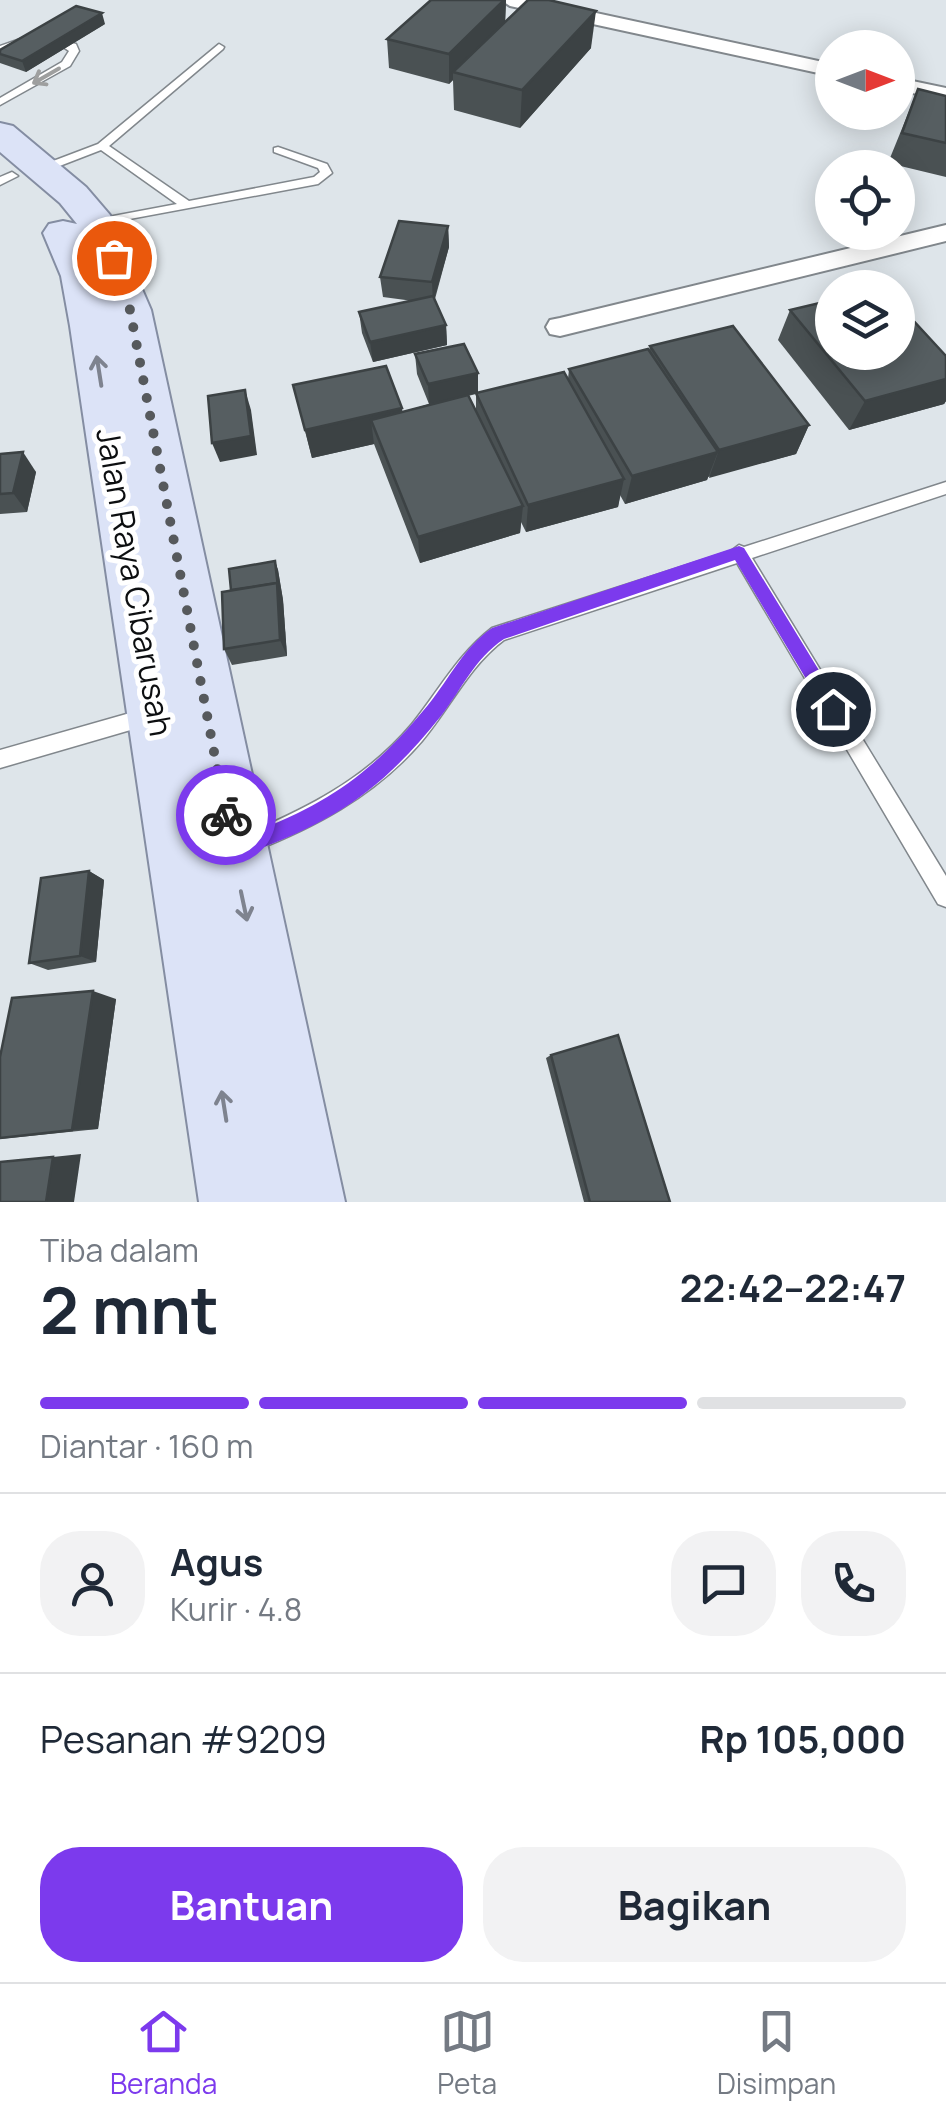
<!DOCTYPE html>
<html lang="id">
<meta charset="utf-8">
<style>
:root{--surface:#fff;--page:#f2f2f3;--text:#1f2937;--muted:#747a83;--line:#e0e1e3;--accent:#7c3aed}
body{margin:0;font-family:Manrope,sans-serif;background:var(--page);color:var(--text);height:100vh;display:flex;flex-direction:column;font-size:38px;white-space:nowrap}
*{box-sizing:border-box;margin:0}
p{font-size:32px;color:var(--muted)}
.icon{flex:none;width:55px;height:55px;fill:none;stroke:currentColor;stroke-width:2;stroke-linecap:round;stroke-linejoin:round}
.map{position:relative;height:1202px;overflow:hidden}
.panel{display:flex;flex-direction:column;background:var(--surface);flex:1}
.panel>*{flex:none}
.needle{width:65px;rotate:90deg}
.buttons{position:absolute;left:815px;top:30px;display:grid;gap:20px}
.buttons a{display:grid;place-items:center;width:100px;height:100px;border-radius:50%;background:var(--surface);box-shadow:0 5px 25px #0003;font-size:50px}
.pin{position:absolute;display:grid;place-items:center;width:85px;height:85px;color:#fff;margin:-42px;border:5px solid #fff;border-radius:50%;box-shadow:0 2px 10px #0007}
.courier{position:absolute;display:grid;place-items:center;width:100px;height:100px;margin:-50px;border:8px solid #7c3aed;border-radius:50%;background:#fff;color:#222;box-shadow:0 2px 12px #0007}
.head em{font-style:normal;font-weight:700}
.head div{display:flex;flex-direction:column-reverse}
.head{display:flex;align-items:center;justify-content:space-between;height:170px;padding:0 40px}
h1{font-size:65px;font-weight:700;line-height:75px}
.bar{display:grid;grid-template-columns:repeat(4,1fr);gap:15px 10px;align-content:center;height:120px;padding:0 40px}
.bar i{height:12px;border-radius:8px;background:var(--line)}
.bar .current{background:var(--accent)}
.bar p{grid-column:span 4}
.line{display:flex;align-items:center;gap:25px;padding:0 40px;border-top:2px solid var(--line)}
.line div{flex:1}
.round{display:grid;place-items:center;flex:none;width:105px;height:105px;border-radius:40px;background:var(--page)}
.button{display:flex;gap:20px;margin-top:auto;padding:20px 40px}
.button a{flex:1;height:115px;border-radius:40px;background:var(--accent);color:#fff;font-size:40px;font-weight:700;line-height:115px;text-align:center}
.button a+a{background:var(--page);color:var(--text)}
.tabs{display:flex;justify-content:space-around;align-items:center;height:140px;border-top:2px solid var(--line);background:var(--surface);font-size:28px;color:var(--muted)}
.tabs a{display:grid;justify-items:center;gap:5px}
.tabs .current{color:var(--accent)}
.map>svg:first-child{display:block}
.lines{fill:none;stroke-linecap:round;stroke-linejoin:round}
.service-casing{stroke:#81878c;stroke-width:3}
.minor-casing{stroke:#81878c;stroke-width:4}
.primary-casing{stroke:#848da2;stroke-width:4}
.service{fill:#fff;fill-rule:evenodd}
.minor{fill:#fff;fill-rule:evenodd}
.primary{fill:#dce3f7;fill-rule:evenodd}
.wall{fill:#4a5153;fill-rule:evenodd}
.shaded-wall{fill:#3c4244}
.building{fill:#565e61;stroke:#3c4244;stroke-width:2.5}
.oneway{stroke:#9e9f9f}
.oneway2{stroke:#7e838f}
.route{fill:#7c3aed}
.done{stroke:#56595c;stroke-width:10;stroke-dasharray:0 18}
.labels{text-anchor:middle;dominant-baseline:central;stroke-width:10;stroke-linejoin:round;paint-order:stroke}
.street-label{font-size:32px;fill:#0c0e10;stroke:#fff}
</style>
<div class="map">
<svg width="946" height="1202" viewBox="0 0 946 1202">
<rect width="100%" height="100%" fill="#dee5ea"/>
<g class="lines">
<g class="service-casing">
<g id="service">
<path d="M44,36L76,44L79,51L70,66L0,105V98L62,62L69,51C48,35 23,44 0,53V46L26,37Z"/>
<polygon points="219,44 224,47 223,49 109,146 189,201 314,177 320,172 318,168 274,152 274,148 278,147 327,164 332,173 318,184 92,226 92,220 177,204 101,150 44,172 38,168 40,166 98,144"/>
<polygon points="12,172 18,176 0,185 0,177"/>
<path d="M946,482V494L752,558L946,876V907L938,904L737,563L504,640C469,666 450,708 422,741C374,797 312,829 244,855L237,852L234,845L237,838C304,810 364,781 412,724C438,692 458,654 492,628L731,551L739,545L744,547Z"/>
<polygon points="151,707 158,710 161,716 158,722 0,768 0,750"/>
</g>
</g>
<g class="minor-casing">
<g id="minor">
<polygon points="501,0 536,0 832,64 832,76 510,6"/>
<polygon points="898,78 946,88 946,100 898,90"/>
<polygon points="946,225 946,241 560,336 550,334 546,327 550,320 560,318"/>
</g>
</g>
<g class="primary-casing">
<polygon id="primary" points="0,123 13,126 86,187 110,215 151,310 345,1202 199,1202 70,326 61,276 43,233 49,224 63,221 77,224 60,203 0,152"/>
</g>
<use href="#service" class="service"/>
<use href="#minor" class="minor"/>
<use href="#primary" class="primary"/>
</g>
<g class="wall">
<polygon points="431,0 506,0 505,21 591,48 520,128 454,110 453,80 449,84 389,68 387,39"/>
<polygon points="105,24 26,72 0,63 0,50"/>
<polygon points="918,89 946,96 946,177 888,163"/>
<polygon points="448,226 449,247 435,299 446,325 447,345 373,362 362,333 359,312 413,301 383,297 380,277"/>
<polygon points="790,310 946,356 946,401 944,404 849,430 778,340"/>
<path d="M650,346L809,425L796,454L708,477L707,480L625,504L620,495L618,507L526,532L521,522L520,533L420,563L374,444L312,458L293,385L402,412L429,404L417,374L415,354L478,393L568,379L569,369L649,350ZM476,394V411L468,396Z"/>
<polygon points="0,454 36,472 27,512 0,514"/>
<polygon points="275,561 278,570 283,600 287,656 232,665 224,649 231,590"/>
<polygon points="89,871 104,880 96,962 48,970 29,963"/>
<polygon points="116,999 98,1129 0,1139 0,1057"/>
<polygon points="551,1055 670,1202 584,1202 546,1058"/>
</g>
<g class="shaded-wall">
<polygon points="504,0 506,0 505,27 453,72 453,80 449,84 449,54"/>
<polygon points="596,11 591,48 520,128 522,90"/>
<polygon points="102,13 105,24 26,72 22,61"/>
<polygon points="448,226 449,247 433,303 432,282"/>
<polygon points="446,325 447,345 373,362 370,342"/>
<polygon points="478,373 478,393 429,404 428,384"/>
<polygon points="946,379 946,401 944,404 849,430 865,401"/>
<polygon points="245,390 251,410 257,455 220,462 212,443"/>
<polygon points="402,408 405,437 371,420 374,444 312,458 305,430"/>
<polygon points="809,425 796,454 709,478 719,450"/>
<polygon points="23,452 36,472 27,512 13,493"/>
<polygon points="718,452 707,480 625,504 632,476"/>
<polygon points="624,479 618,507 526,532 528,505"/>
<polygon points="523,506 520,533 420,563 418,537"/>
<polygon points="275,561 278,570 283,600 287,656 280,640"/>
<polygon points="89,871 104,880 96,962 80,956"/>
<polygon points="93,991 116,999 98,1129 72,1130"/>
<polygon points="81,1154 74,1202 46,1202 53,1157"/>
</g>
<g class="building">
<polygon points="431,0 504,0 449,54 387,39"/>
<polygon points="528,0 549,0 596,11 522,90 453,72"/>
<polygon points="76,6 102,13 22,61 0,54 0,50"/>
<polygon points="918,89 946,96 946,143 902,133"/>
<polygon points="399,221 448,226 432,282 380,277"/>
<polygon points="433,296 446,325 370,342 359,312"/>
<polygon points="832,300 832,352 898,352 898,304 946,356 946,379 865,401 790,310"/>
<polygon points="733,326 809,425 719,450 650,346"/>
<polygon points="464,344 478,373 428,384 415,354"/>
<polygon points="648,349 718,452 632,476 569,369"/>
<polygon points="386,366 402,408 305,430 293,385"/>
<polygon points="564,372 624,479 528,505 476,393"/>
<polygon points="245,390 251,436 212,443 208,396"/>
<polygon points="468,395 523,506 418,537 371,420"/>
<polygon points="23,452 13,493 0,494 0,454"/>
<polygon points="275,561 278,587 277,583 231,590 229,569"/>
<polygon points="277,583 280,640 224,649 222,592"/>
<polygon points="89,871 80,956 29,963 41,878"/>
<polygon points="93,991 72,1130 0,1138 0,1057 12,998"/>
<polygon points="618,1035 670,1202 590,1202 551,1055"/>
<polygon points="53,1157 46,1202 0,1202 0,1162"/>
</g>
<defs><path id="oneway-shaft" d="M-6 0H5M1.5-3L5.5 0L1.5 3" fill="none" stroke-width="1.6" stroke-linecap="round" stroke-linejoin="round" transform="scale(2.5)"/></defs>
<use class="oneway" href="#oneway-shaft" transform="translate(46 76) rotate(150)"/>
<g class="oneway2">
<use href="#oneway-shaft" transform="translate(99 371) rotate(-99)"/>
<use href="#oneway-shaft" transform="translate(244 906) rotate(78)"/>
<use href="#oneway-shaft" transform="translate(224 1106) rotate(-99)"/>
</g>
<path class="route" d="M739,546L744,548L839,703V714H827L735,560L504,639C474,659 462,689 441,716C375,798 329,824 232,859L226,856L217,815L219,808H233L240,837C324,807 371,775 428,705C450,678 463,648 492,628Z"/>
<g class="lines">
<polyline class="done" points="114,258 130,310 226,815"/>
</g>
<g class="labels">
<g class="street-label">
<text transform="translate(135 582) rotate(80)">Jalan Raya Cibarusah</text>
</g>
</g>
</svg>
<div class="buttons">
<a><svg class="needle" viewBox="-14 -14 28 28"><path d="M0-13l5 13h-10z" fill="#e53935"/><path d="M0 13l5-13h-10z" fill="#747a83"/></svg></a>
<a><svg class="icon" aria-label="locate" viewBox="0 0 24 24"><circle cx="12" cy="12" r="6"/><path d="M12 2v4M12 18v4M2 12h4M18 12h4"/></svg></a>
<a><svg class="icon" aria-label="layers" viewBox="0 0 24 24"><path d="M12 4l9 5-9 5-9-5zM3 14l9 5 9-5"/></svg></a>
</div>
<div class="pin" style="left:114px;top:258px;background:#ea580c"><svg class="icon" aria-label="bag" viewBox="0 0 24 24"><path d="M5 8h14l-1 12H6zM9 8a3 3 0 0 1 6 0"/></svg></div>
<div class="pin" style="left:833px;top:709px;background:#1f2937"><svg class="icon" aria-label="home" viewBox="0 0 24 24"><path d="M3 11l9-7 9 7M6 9v11h12V9"/></svg></div>
<div class="courier" style="left:226px;top:815px"><svg class="icon" aria-label="bike" viewBox="0 0 24 24"><circle cx="6" cy="16" r="4"/><circle cx="18" cy="16" r="4"/><path d="M6 16l4-8h5l3 8M10 8l3 8H6M13 5h3"/></svg></div>
</div>
<section class="panel">
<div class="head"><div><h1>2 mnt</h1><p>Tiba dalam</p></div><em>22:42–22:47</em></div>
<div class="bar"><i class="current"></i><i class="current"></i><i class="current"></i><i></i><p>Diantar · 160 m</p></div>
<div class="line" style="height:180px"><a class="round"><svg class="icon" aria-label="person" viewBox="0 0 24 24"><circle cx="12" cy="8" r="4"/><path d="M4 21q1-7 8-7t8 7"/></svg></a><div><b>Agus</b><p>Kurir · 4.8</p></div><a class="round"><svg class="icon" aria-label="chat" viewBox="0 0 24 24"><path d="M4 5h16v11H9l-5 4z"/></svg></a><a class="round"><svg class="icon" aria-label="phone" viewBox="0 0 24 24"><path d="M5 4h4l2 5-3 2q2 4 5 5l2-3 5 2v4C11 20 4 13 5 4z"/></svg></a></div>
<div class="line" style="height:130px"><div>Pesanan #9209</div><b>Rp 105,000</b></div>
<div class="button"><a>Bantuan</a><a>Bagikan</a></div>
</section>
<nav class="tabs">
<a class="current"><svg class="icon" aria-label="home" viewBox="0 0 24 24"><path d="M3 11l9-7 9 7M6 9v11h12V9"/></svg>Beranda</a>
<a><svg class="icon" aria-label="map" viewBox="0 0 24 24"><path d="M3 6l6-2 6 2 6-2v14l-6 2-6-2-6 2zM9 4v14M15 6v14"/></svg>Peta</a>
<a><svg class="icon" aria-label="saved" viewBox="0 0 24 24"><path d="M7 4h10v16l-5-4-5 4z"/></svg>Disimpan</a>
</nav>
